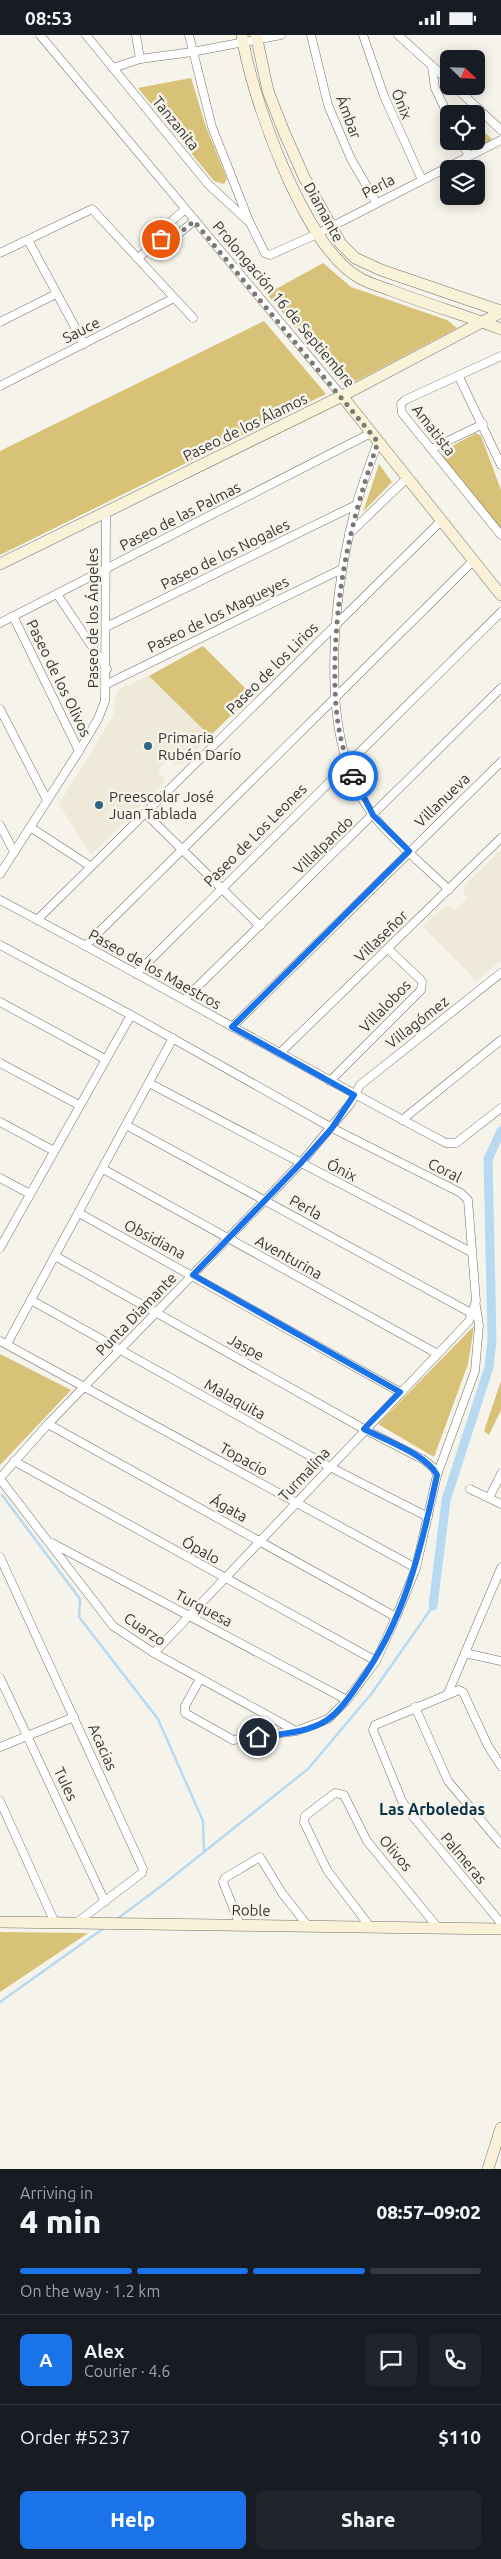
<!DOCTYPE html>
<meta charset="utf-8">
<style>
:root{--surface:#171b24;--page:#20242c;--text:#f1f3f6;--muted:#9ea1a6;--line:#363941;--accent:#1a73e8}
body{margin:0;font-family:Ubuntu,sans-serif;background:var(--page);color:var(--text);height:100vh;display:flex;flex-direction:column;font-size:19px;white-space:nowrap}
*{box-sizing:border-box;margin:0}
p{font-size:16px;color:var(--muted)}
.icon{flex:none;width:28px;height:28px;fill:none;stroke:currentColor;stroke-width:2;stroke-linecap:round;stroke-linejoin:round}
.map{position:relative;height:2134px;overflow:hidden}
.sheet{display:flex;flex-direction:column;background:var(--surface);flex:1}
.sheet>*{flex:none}
.needle{width:32px;rotate:113deg}
.tools{position:absolute;left:440px;top:15px;display:grid;gap:10px}
.tools a{display:grid;place-items:center;width:45px;height:45px;border-radius:8px;background:var(--surface);box-shadow:0 2px 12px #0003;font-size:25px}
.pin{position:absolute;display:grid;place-items:center;width:42px;height:42px;color:#fff;margin:-21px;border:2px solid #fff;border-radius:50%;box-shadow:0 1px 5px #0007}
.courier{position:absolute;display:grid;place-items:center;width:50px;height:50px;margin:-25px;border:4px solid #1a73e8;border-radius:50%;background:#fff;color:#222;box-shadow:0 1px 6px #0007}
.headline em{font-style:normal;font-weight:800}
.headline div{display:flex;flex-direction:column-reverse}
.headline{display:flex;align-items:center;justify-content:space-between;height:85px;padding:0 20px}
h1{font-size:32px;font-weight:800;line-height:38px}
.bar{display:grid;grid-template-columns:repeat(4,1fr);gap:8px 5px;align-content:center;height:60px;padding:0 20px}
.bar i{height:6px;border-radius:4px;background:var(--line)}
.bar .current{background:var(--accent)}
.bar p{grid-column:span 4}
.line{display:flex;align-items:center;gap:12px;padding:0 20px;border-top:1px solid var(--line)}
.line div{flex:1}
.round{display:grid;place-items:center;flex:none;width:52px;height:52px;border-radius:8px;background:var(--page)}
.action{display:flex;gap:10px;margin-top:auto;padding:10px 20px}
.action a{flex:1;height:58px;border-radius:8px;background:var(--accent);color:#fff;font-size:20px;font-weight:800;line-height:58px;text-align:center}
.action a+a{background:var(--page);color:var(--text)}
.status{display:flex;justify-content:space-between;align-items:center;height:35px;padding:0 25px;background:var(--surface);direction:ltr}
.status svg{height:14px;fill:currentColor}
.map>svg:first-child{display:block}
.built{fill:#eee9d8}
.green{fill:#d8c277}
.lines{fill:none;stroke-linecap:round;stroke-linejoin:round}
.stream{stroke:#b7daf2;stroke-width:2.5}
.canal{stroke:#b7daf2;stroke-width:9}
.street-casing{stroke:#737169;stroke-width:9}
.secondary-casing{stroke:#737169;stroke-width:12}
.street{stroke:#fff;stroke-width:8}
.secondary{stroke:#f9f2d9;stroke-width:11}
.done{stroke:#797872;stroke-width:5;stroke-dasharray:0 9}
.route{stroke:#1a73e8;stroke-width:6}
.poi-dot{fill:#326381;stroke:#f6f3ea;stroke-width:2}
.labels{text-anchor:middle;dominant-baseline:central;stroke-width:5;stroke-linejoin:round;paint-order:stroke}
.street-label{font-size:15px;fill:#363532;stroke:#f6f3ea}
.poi-label{font-size:15px;fill:#363532;stroke:#f6f3ea;text-anchor:start}
.neighbourhood-label{font-size:16px;font-weight:bold;fill:#053046;stroke:#f6f3ea}
</style>
<div class="status"><b>08:53</b><svg viewBox="0 0 49 12"><path d="M0 12V9h3v3zM5 12V6h3v6zM10 12V3h3v9zM15 12V0h3v12zM26 1h20v11H26zM47 4h2v5h-2z"/></svg></div>
<div class="map">
<svg width="501" height="2134" viewBox="0 0 501 2134">
<rect width="100%" height="100%" fill="#f6f3ea"/>
<g class="built">
<polygon points="149,641 210,701 184,728 176,730 169,725 157,736 164,742 163,750 91,820 59,769 113,682 117,655"/>
<polygon points="501,815 501,926 476,946 423,891 444,873 451,872 455,876 467,863 464,859 465,850"/>
</g>
<g class="green">
<polygon points="191,43 206,92 227,144 224,149 214,146 138,53"/>
<polygon points="476,90 491,103 490,108 472,118 464,106 476,106"/>
<polygon points="323,228 351,252 447,285 457,293 345,352 267,259"/>
<polygon points="264,286 326,359 0,520 0,416"/>
<polygon points="476,398 481,401 501,455 501,494 442,421 445,415"/>
<polygon points="379,429 392,447 363,477"/>
<polygon points="203,611 252,660 210,701 149,641"/>
<polygon points="474,1291 468,1329 434,1422 378,1389"/>
<polygon points="0,1319 71,1355 0,1430"/>
<polygon points="501,1346 501,1375 489,1400 484,1396"/>
<polygon points="0,1897 88,1898 0,1957"/>
</g>
<g class="lines">
<g class="stream">
<polyline points="2,1460 80,1564 79,1582 158,1684 203,1786 204,1817"/>
<polyline points="117,1884 160,1852 308,1734 372,1658 433,1571"/>
<polyline points="0,1967 104,1893"/>
</g>
<polyline class="canal" points="433,1571 446,1465 489,1332 492,1305 488,1124 501,1096"/>
<g class="street-casing">
<g id="street">
<polyline points="40,0 342,361"/>
<polyline points="86,0 208,149 250,188 265,218 270,220 317,199 501,105"/>
<polyline points="136,0 140,24"/>
<polyline points="189,0 212,92 249,186"/>
<polyline points="311,0 328,70 351,124 376,167"/>
<polyline points="363,0 384,61 422,145"/>
<polyline points="398,0 449,46"/>
<polyline points="432,31 435,53 449,82"/>
<polyline points="113,33 140,24 192,17 281,0"/>
<polyline points="454,51 501,95"/>
<polyline points="461,106 469,121"/>
<polyline points="161,204 171,205 194,186"/>
<polyline points="28,205 84,309"/>
<polyline points="0,218 92,174 193,283"/>
<polyline points="138,223 161,204 163,194 184,175"/>
<polyline points="0,287 56,259"/>
<polyline points="501,321 405,365 401,369 402,378 501,500"/>
<polyline points="459,342 501,430"/>
<polyline points="0,351 174,263"/>
<path d="M378,407C370,428 362,450 356,471C333,558 315,705 373,780C392,805 426,832 449,855"/>
<polyline points="431,414 483,389"/>
<polyline points="349,499 407,443"/>
<polyline points="57,559 107,634"/>
<polyline points="13,581 79,716"/>
<polyline points="0,588 371,398"/>
<polyline points="106,592 356,470"/>
<polyline points="107,649 342,534"/>
<polyline points="0,674 47,765"/>
<polyline points="145,778 260,891"/>
<polyline points="0,790 14,817"/>
<polyline points="30,792 90,831"/>
<polyline points="0,839 79,716 98,684 105,666 106,477"/>
<path d="M0,865C150,944 296,1029 446,1108H456L501,1073"/>
<polyline points="37,885 441,486"/>
<polyline points="0,910 131,980 332,1093 461,1158 468,1165 476,1266 469,1286 154,1618"/>
<polyline points="85,911 474,525"/>
<polyline points="136,939 501,577"/>
<polyline points="185,964 501,653"/>
<polyline points="0,967 105,1024"/>
<polyline points="232,992 501,727"/>
<polyline points="280,1018 501,803"/>
<polyline points="0,1028 79,1070"/>
<polyline points="330,1046 421,955 422,947 420,944 388,914"/>
<polyline points="149,1048 471,1217"/>
<polyline points="402,1085 501,1005"/>
<polyline points="0,1087 54,1116"/>
<polyline points="126,1090 473,1279"/>
<polyline points="103,1134 436,1318"/>
<polyline points="0,1143 30,1159"/>
<polyline points="79,1178 400,1357"/>
<polyline points="0,1213 131,980"/>
<polyline points="55,1221 364,1394 424,1425 434,1433 437,1440 416,1533 396,1582 376,1626 347,1665 328,1684 296,1696 233,1705 185,1678 185,1671 200,1644"/>
<polyline points="31,1265 330,1432 428,1482"/>
<polyline points="0,1306 416,1533"/>
<polyline points="7,1309 173,1003"/>
<polyline points="48,1389 396,1582"/>
<polyline points="14,1426 376,1626"/>
<polyline points="437,1440 475,1336 479,1290 476,1271"/>
<polyline points="0,1443 48,1389 300,1129 351,1068 360,1050 501,938"/>
<polyline points="0,1444 113,1591 154,1618 296,1696"/>
<polyline points="470,1454 501,1469"/>
<polyline points="489,1463 501,1439"/>
<polyline points="52,1508 347,1665"/>
<polyline points="0,1522 143,1834 142,1838 76,1888"/>
<polyline points="465,1618 501,1626"/>
<polyline points="0,1643 105,1867"/>
<polyline points="448,1658 501,1533"/>
<polyline points="415,1672 448,1746 501,1809"/>
<polyline points="0,1712 74,1682"/>
<polyline points="501,1731 488,1711 463,1657 459,1655 375,1690 373,1695 402,1766 410,1778 501,1888"/>
<polyline points="0,1766 55,1888"/>
<polyline points="240,1890 223,1847 225,1843 260,1822 282,1858 308,1891"/>
<polyline points="371,1893 327,1835 304,1787 305,1781 335,1758 344,1760 367,1806 439,1894"/>
</g>
</g>
<g class="secondary-casing">
<g id="secondary">
<path d="M242,0C251,61 304,211 358,242C367,248 379,251 390,255C426,269 464,280 501,294"/>
<polyline points="256,0 268,56 284,97 304,142 341,209 355,223 381,235 501,276"/>
<polyline points="342,361 501,560"/>
<polyline points="0,529 342,361 501,277"/>
<polyline points="0,1887 501,1894"/>
<polyline points="488,2134 501,2093"/>
</g>
</g>
<use href="#street" class="street"/>
<use href="#secondary" class="secondary"/>
</g>
<g class="lines">
<path class="done" d="M161,204L172,205L194,186L378,407C352,483 338,541 335,622C334,664 336,702 353,741"/>
<path class="route" d="M258,1702C279,1699 308,1698 327,1685C339,1677 349,1663 357,1651C404,1588 421,1515 437,1440C427,1420 385,1405 364,1394L400,1357L193,1240L300,1129L332,1093L354,1060L232,992L409,816L373,780L353,741"/>
</g>
<g class="poi-dot">
<circle cx="148" cy="711" r="5"/>
<circle cx="99" cy="770" r="5"/>
</g>
<g class="labels">
<g class="street-label">
<text transform="translate(402 69) rotate(68)">Ónix</text>
<text transform="translate(349 82) rotate(69)">Ámbar</text>
<text transform="translate(176 88) rotate(51)">Tanzanita</text>
<text transform="translate(378 151) rotate(-27)">Perla</text>
<text transform="translate(324 177) rotate(61)">Diamante</text>
<text transform="translate(284 269) rotate(50)">Prolongación 16 de Septiembre</text>
<text transform="translate(81 295) rotate(-27)">Sauce</text>
<text transform="translate(245 392) rotate(-26)">Paseo de los Álamos</text>
<text transform="translate(434 395) rotate(52)">Amatista</text>
<text transform="translate(180 481) rotate(-27)">Paseo de las Palmas</text>
<text transform="translate(225 519) rotate(-26)">Paseo de los Nogales</text>
<text transform="translate(218 579) rotate(-26)">Paseo de los Magueyes</text>
<text transform="translate(92 583) rotate(-90)">Paseo de los Ángeles</text>
<text transform="translate(272 633) rotate(-45)">Paseo de los Lirios</text>
<text transform="translate(59 643) rotate(64)">Paseo de los Olivos</text>
<text transform="translate(442 765) rotate(-44)">Villanueva</text>
<text transform="translate(255 800) rotate(-45)">Paseo de Los Leones</text>
<text transform="translate(323 810) rotate(-44)">Villalpando</text>
<text transform="translate(381 901) rotate(-44)">Villaseñor</text>
<text transform="translate(155 934) rotate(29)">Paseo de los Maestros</text>
<text transform="translate(385 971) rotate(-46)">Villalobos</text>
<text transform="translate(417 987) rotate(-38)">Villagómez</text>
<text transform="translate(342 1135) rotate(27)">Ónix</text>
<text transform="translate(445 1135) rotate(27)">Coral</text>
<text transform="translate(306 1172) rotate(29)">Perla</text>
<text transform="translate(155 1204) rotate(28)">Obsidiana</text>
<text transform="translate(289 1222) rotate(29)">Aventurina</text>
<text transform="translate(136 1279) rotate(-46)">Punta Diamante</text>
<text transform="translate(246 1312) rotate(29)">Jaspe</text>
<text transform="translate(235 1364) rotate(29)">Malaquita</text>
<text transform="translate(244 1424) rotate(29)">Topacio</text>
<text transform="translate(304 1439) rotate(-47)">Turmalina</text>
<text transform="translate(229 1473) rotate(29)">Ágata</text>
<text transform="translate(201 1515) rotate(29)">Ópalo</text>
<text transform="translate(204 1573) rotate(28)">Turquesa</text>
<text transform="translate(145 1594) rotate(34)">Cuarzo</text>
<text transform="translate(103 1712) rotate(66)">Acacias</text>
<text transform="translate(66 1749) rotate(65)">Tules</text>
<text transform="translate(396 1818) rotate(50)">Olivos</text>
<text transform="translate(464 1823) rotate(50)">Palmeras</text>
<text transform="translate(251 1875) rotate(1)">Roble</text>
</g>
<g class="poi-label">
<text x="158" y="702">Primaria<tspan x="158" dy="17">Rubén Darío</tspan></text>
<text x="109" y="761">Preescolar José<tspan x="109" dy="17">Juan Tablada</tspan></text>
</g>
<g class="neighbourhood-label">
<text x="432" y="1774">Las Arboledas</text>
</g>
</g>
</svg>
<div class="tools">
<a><svg class="needle" viewBox="-14 -14 28 28"><path d="M0-13l5 13h-10z" fill="#e53935"/><path d="M0 13l5-13h-10z" fill="#9ea1a6"/></svg></a>
<a><svg class="icon" aria-label="locate" viewBox="0 0 24 24"><circle cx="12" cy="12" r="6"/><path d="M12 2v4M12 18v4M2 12h4M18 12h4"/></svg></a>
<a><svg class="icon" aria-label="layers" viewBox="0 0 24 24"><path d="M12 4l9 5-9 5-9-5zM3 14l9 5 9-5"/></svg></a>
</div>
<div class="pin" style="left:161px;top:204px;background:#ea580c"><svg class="icon" aria-label="bag" viewBox="0 0 24 24"><path d="M5 8h14l-1 12H6zM9 8a3 3 0 0 1 6 0"/></svg></div>
<div class="pin" style="left:258px;top:1702px;background:#1f2937"><svg class="icon" aria-label="home" viewBox="0 0 24 24"><path d="M3 11l9-7 9 7M6 9v11h12V9"/></svg></div>
<div class="courier" style="left:353px;top:741px"><svg class="icon" aria-label="car" viewBox="0 0 24 24"><path d="M5 17H2v-5l4-1 3-4h7l3 4 3 1v5h-3M9 17h6M6 11h13"/><circle cx="7" cy="17" r="2"/><circle cx="17" cy="17" r="2"/></svg></div>
</div>
<section class="sheet">
<div class="headline"><div><h1>4 min</h1><p>Arriving in</p></div><em>08:57–09:02</em></div>
<div class="bar"><i class="current"></i><i class="current"></i><i class="current"></i><i></i><p>On the way · 1.2 km</p></div>
<div class="line" style="height:90px"><b class="round" style="background:var(--accent);color:#fff">A</b><div><b>Alex</b><p>Courier · 4.6</p></div><a class="round"><svg class="icon" aria-label="chat" viewBox="0 0 24 24"><path d="M4 5h16v11H9l-5 4z"/></svg></a><a class="round"><svg class="icon" aria-label="phone" viewBox="0 0 24 24"><path d="M5 4h4l2 5-3 2q2 4 5 5l2-3 5 2v4C11 20 4 13 5 4z"/></svg></a></div>
<div class="line" style="height:65px"><div>Order #5237</div><b>$110</b></div>
<div class="action"><a>Help</a><a>Share</a></div>
</section>
